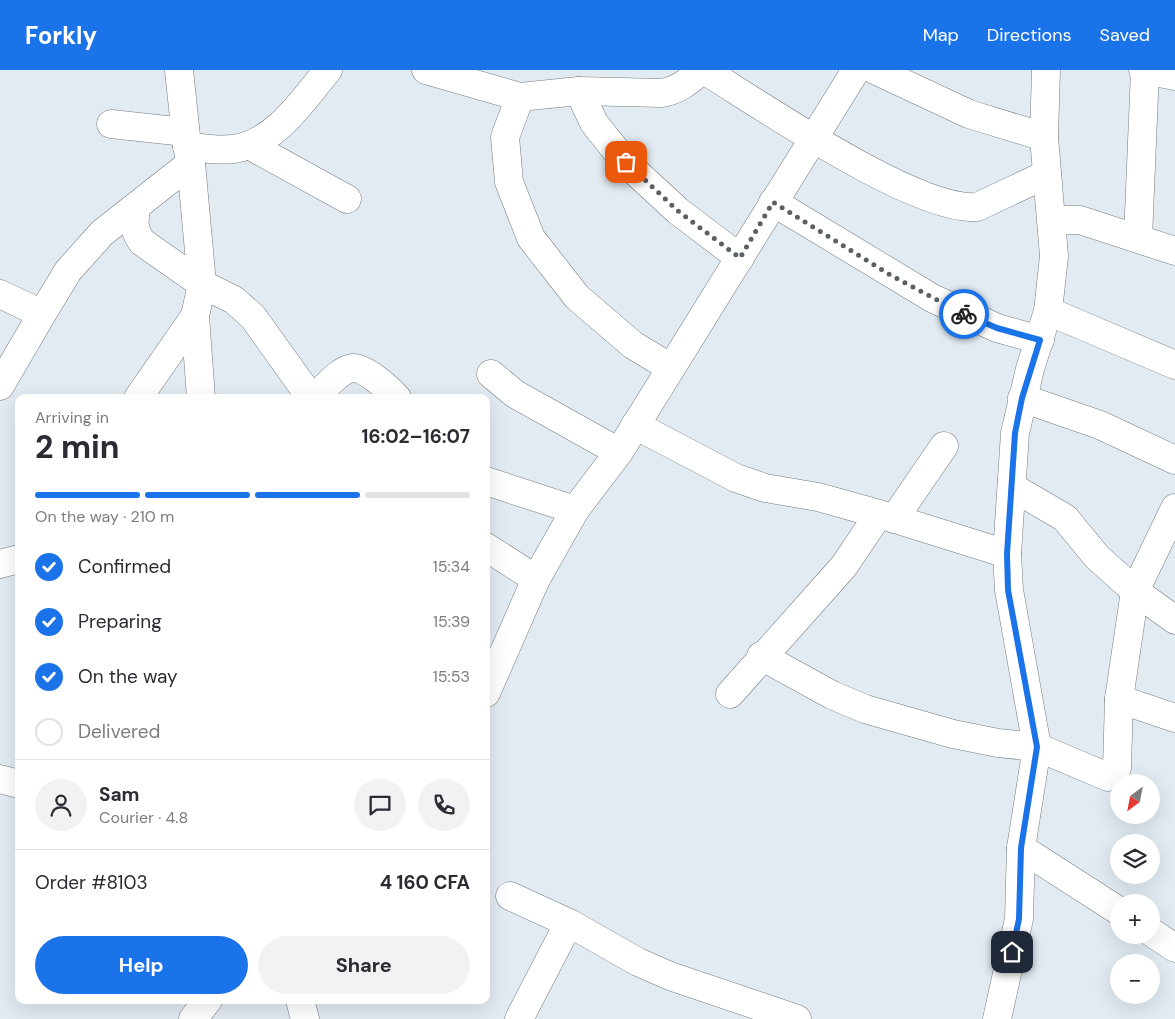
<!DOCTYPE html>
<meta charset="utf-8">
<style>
:root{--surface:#fff;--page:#f2f2f3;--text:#2b2b33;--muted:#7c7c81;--line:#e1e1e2;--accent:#1a73e8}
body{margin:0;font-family:"DM Sans",sans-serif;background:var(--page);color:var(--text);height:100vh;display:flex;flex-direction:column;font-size:19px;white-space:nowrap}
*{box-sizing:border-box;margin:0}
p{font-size:16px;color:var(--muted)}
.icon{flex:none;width:28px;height:28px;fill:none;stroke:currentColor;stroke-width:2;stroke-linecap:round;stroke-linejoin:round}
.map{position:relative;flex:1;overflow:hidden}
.details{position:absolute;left:15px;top:324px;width:475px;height:610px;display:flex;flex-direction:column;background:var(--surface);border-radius:10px;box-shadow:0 5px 20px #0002}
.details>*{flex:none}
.needle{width:32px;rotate:212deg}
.fabs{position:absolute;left:1110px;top:704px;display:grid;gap:10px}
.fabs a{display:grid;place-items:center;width:50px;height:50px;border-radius:50%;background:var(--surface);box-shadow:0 5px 20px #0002;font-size:25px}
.pin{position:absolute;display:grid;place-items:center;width:42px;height:42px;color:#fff;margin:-21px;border-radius:10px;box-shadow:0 2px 8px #0006}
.courier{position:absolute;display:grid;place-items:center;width:50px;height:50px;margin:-25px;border:4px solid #1a73e8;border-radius:50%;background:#fff;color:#222;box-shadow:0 1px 6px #0007}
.overview em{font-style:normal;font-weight:700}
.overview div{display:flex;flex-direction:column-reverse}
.overview{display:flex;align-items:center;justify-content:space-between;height:85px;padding:0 20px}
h1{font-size:32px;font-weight:700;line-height:38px}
.bar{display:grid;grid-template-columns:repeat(4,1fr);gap:8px 5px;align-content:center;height:60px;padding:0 20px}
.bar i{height:6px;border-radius:4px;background:var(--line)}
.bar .on{background:var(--accent)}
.bar p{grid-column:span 4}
.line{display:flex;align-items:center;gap:12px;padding:0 20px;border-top:1px solid var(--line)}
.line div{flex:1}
.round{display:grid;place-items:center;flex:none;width:52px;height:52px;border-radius:26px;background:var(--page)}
ol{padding:0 20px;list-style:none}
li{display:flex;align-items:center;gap:15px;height:55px}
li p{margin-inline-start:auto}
li .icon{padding:5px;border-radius:50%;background:var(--accent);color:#fff;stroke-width:4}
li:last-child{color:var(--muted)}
li i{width:28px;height:28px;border:2px solid var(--line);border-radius:50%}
.cta{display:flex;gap:10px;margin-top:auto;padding:10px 20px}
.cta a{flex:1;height:58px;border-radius:30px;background:var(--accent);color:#fff;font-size:20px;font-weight:700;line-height:58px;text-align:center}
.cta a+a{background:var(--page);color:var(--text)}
header{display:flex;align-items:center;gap:30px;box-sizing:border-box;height:70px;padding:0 25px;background:var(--accent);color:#fff}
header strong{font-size:24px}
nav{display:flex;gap:28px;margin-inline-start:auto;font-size:18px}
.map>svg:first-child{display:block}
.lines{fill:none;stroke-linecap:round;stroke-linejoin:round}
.minor-casing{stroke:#737b81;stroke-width:29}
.minor{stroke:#fff;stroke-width:28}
.done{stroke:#5b6064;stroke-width:5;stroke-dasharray:0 9}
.route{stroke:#1a73e8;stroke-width:6}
</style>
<header>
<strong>Forkly</strong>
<nav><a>Map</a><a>Directions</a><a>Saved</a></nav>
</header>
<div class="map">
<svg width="1175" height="949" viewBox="0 0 1175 949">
<rect width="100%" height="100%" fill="#e2ebf2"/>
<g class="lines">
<g class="minor-casing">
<g id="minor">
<polyline points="179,0 187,76 191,93 202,214 195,246 201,328"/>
<path d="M426,0L520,27L579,21L662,23C679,20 689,11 702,0"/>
<path d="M704,0C761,35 916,142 977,137L1047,104"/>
<polyline points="875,0 969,44 1044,67"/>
<polyline points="1143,0 1175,6"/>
<polyline points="579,21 594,53 626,93 678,141 740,188"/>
<polyline points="520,27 505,67 509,112 531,168 577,227 633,275 671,298"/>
<polyline points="111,54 185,62"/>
<polyline points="249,75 347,129"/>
<path d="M187,76C202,78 217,81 233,79C275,74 303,30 328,0"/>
<polyline points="773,132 932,228 997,258 1040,270"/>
<path d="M136,137C134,152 133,160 142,172L202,214L234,230L253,247L311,328"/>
<polyline points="1053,150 1080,150 1175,181"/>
<polyline points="1138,168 1145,0"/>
<polyline points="0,224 42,244 68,201 102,163 191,93"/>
<polyline points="1048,241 1175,295"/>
<polyline points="491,304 515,324 619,382"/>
<polyline points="0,316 42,244"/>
<polyline points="138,328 195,246"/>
<path d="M315,328C324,319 339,300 352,298C364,296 389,319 397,328"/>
<polyline points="1022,328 1100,355 1175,390"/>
<polyline points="635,355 736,408 765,418 818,427 879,444"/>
<polyline points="486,411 575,440"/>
<polyline points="1012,417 1065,448 1097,487 1135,521 1175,550"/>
<polyline points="894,449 944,376"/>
<polyline points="486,477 536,509"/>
<polyline points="0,494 19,489"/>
<polyline points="761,586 832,625 865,639 953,664 998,673 1037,677 1108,707 1114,705 1117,698 1119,629 1135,521 1175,438"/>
<polyline points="486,623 536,509 575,440 619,382 856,0"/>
<polyline points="730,624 844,496 879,444 1007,484"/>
<polyline points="1119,629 1175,648"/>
<polyline points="0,709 19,714"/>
<polyline points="1021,778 1119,841"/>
<polyline points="510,826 571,854 638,892 670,906 797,949"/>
<polyline points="1151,862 1175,878"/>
<polyline points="300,930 305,949"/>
<polyline points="193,949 208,930"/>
<polyline points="519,949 562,866 571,854"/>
<polyline points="997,949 1019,849 1021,778 1037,677 1009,520 1007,484 1015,363 1030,299 1048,241 1054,186 1044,67 1046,0"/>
</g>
</g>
<use href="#minor" class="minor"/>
</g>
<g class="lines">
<polyline class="done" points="626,92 678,141 740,188 773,132 892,206 964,244"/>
<polyline class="route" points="964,244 997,258 1040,270 1022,328 1015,363 1007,484 1008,520 1037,677 1021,778 1019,849 1012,882"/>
</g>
</svg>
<div class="fabs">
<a><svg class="needle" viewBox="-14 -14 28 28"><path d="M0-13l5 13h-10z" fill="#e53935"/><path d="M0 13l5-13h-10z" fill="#7c7c81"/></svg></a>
<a><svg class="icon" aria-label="layers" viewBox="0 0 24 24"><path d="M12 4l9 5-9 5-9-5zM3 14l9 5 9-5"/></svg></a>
<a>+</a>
<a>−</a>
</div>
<div class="pin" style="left:626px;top:92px;background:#ea580c"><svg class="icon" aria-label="bag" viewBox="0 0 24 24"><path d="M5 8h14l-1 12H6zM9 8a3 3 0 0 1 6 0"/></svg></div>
<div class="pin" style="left:1012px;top:882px;background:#1f2937"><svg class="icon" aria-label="home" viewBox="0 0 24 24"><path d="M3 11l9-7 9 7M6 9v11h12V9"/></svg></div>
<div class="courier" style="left:964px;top:244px"><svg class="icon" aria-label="bike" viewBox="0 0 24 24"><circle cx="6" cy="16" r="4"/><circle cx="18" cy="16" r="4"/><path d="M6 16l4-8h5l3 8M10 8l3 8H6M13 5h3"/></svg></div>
<section class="details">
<div class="overview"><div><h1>2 min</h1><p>Arriving in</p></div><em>16:02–16:07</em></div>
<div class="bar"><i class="on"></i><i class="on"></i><i class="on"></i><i></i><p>On the way · 210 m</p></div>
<ol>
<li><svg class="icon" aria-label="check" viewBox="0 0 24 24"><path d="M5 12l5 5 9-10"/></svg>Confirmed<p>15:34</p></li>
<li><svg class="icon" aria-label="check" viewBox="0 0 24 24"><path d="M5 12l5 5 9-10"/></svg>Preparing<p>15:39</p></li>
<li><svg class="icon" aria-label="check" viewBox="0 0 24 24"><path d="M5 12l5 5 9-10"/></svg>On the way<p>15:53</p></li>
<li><i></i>Delivered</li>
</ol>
<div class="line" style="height:90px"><a class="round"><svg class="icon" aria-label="person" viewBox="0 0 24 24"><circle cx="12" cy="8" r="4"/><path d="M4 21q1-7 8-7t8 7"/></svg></a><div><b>Sam</b><p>Courier · 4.8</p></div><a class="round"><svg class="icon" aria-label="chat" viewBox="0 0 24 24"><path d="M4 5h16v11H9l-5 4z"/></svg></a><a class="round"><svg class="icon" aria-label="phone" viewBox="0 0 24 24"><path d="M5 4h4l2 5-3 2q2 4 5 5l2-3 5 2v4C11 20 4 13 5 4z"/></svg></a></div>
<div class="line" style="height:65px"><div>Order #8103</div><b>4 160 CFA</b></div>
<div class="cta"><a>Help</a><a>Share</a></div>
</section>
</div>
